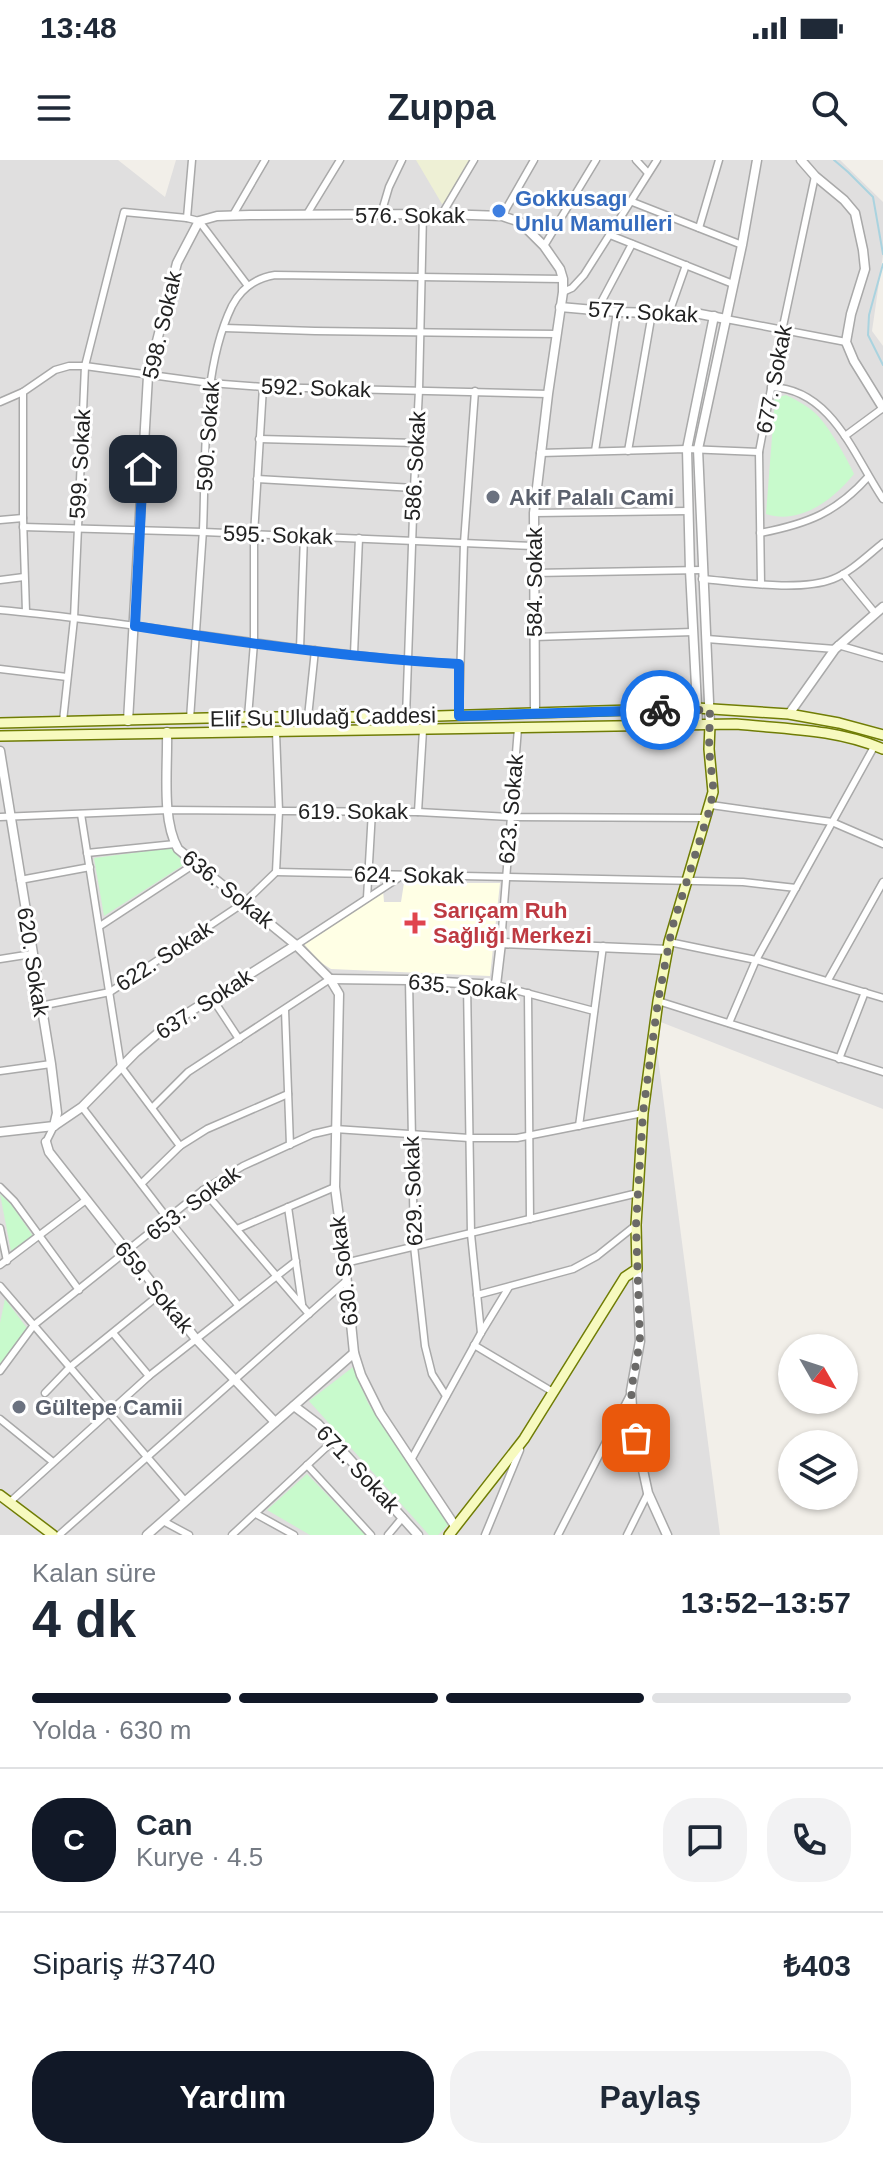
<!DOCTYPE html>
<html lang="tr">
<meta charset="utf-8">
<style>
:root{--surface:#fff;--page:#f2f2f3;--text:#1f2937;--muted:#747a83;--line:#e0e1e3;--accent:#111827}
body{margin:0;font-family:Arial,sans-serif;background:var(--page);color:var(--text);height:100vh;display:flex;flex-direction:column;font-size:30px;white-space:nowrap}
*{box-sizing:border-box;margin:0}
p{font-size:26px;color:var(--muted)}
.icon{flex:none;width:44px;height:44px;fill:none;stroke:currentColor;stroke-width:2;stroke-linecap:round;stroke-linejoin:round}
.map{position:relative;height:1375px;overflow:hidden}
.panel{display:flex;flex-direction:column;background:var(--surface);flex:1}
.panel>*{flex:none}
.needle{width:52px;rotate:129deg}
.fabs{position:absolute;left:778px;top:1174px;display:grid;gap:16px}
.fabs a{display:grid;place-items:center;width:80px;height:80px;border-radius:50%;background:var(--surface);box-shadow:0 2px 6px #0004;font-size:40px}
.pin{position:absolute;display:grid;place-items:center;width:68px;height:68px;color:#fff;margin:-34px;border-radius:16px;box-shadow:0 4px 12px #0006}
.courier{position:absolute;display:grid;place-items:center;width:80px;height:80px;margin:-40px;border:6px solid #1a73e8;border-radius:50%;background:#fff;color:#222;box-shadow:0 2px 10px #0007}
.headline em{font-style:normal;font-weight:800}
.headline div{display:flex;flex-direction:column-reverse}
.headline{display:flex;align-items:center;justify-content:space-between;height:136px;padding:0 32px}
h1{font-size:52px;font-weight:800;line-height:60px}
.bar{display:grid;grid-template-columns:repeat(4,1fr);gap:12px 8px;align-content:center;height:96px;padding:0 32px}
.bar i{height:10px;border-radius:6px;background:var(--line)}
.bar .active{background:var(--accent)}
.bar p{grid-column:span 4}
.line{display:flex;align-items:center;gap:20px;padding:0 32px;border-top:2px solid var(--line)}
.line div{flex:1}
.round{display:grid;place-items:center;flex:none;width:84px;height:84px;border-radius:32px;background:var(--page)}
.cta{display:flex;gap:16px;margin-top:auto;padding:16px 32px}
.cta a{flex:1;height:92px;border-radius:32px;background:var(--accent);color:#fff;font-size:32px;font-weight:800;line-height:92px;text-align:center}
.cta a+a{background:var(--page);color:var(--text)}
.status{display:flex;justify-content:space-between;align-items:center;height:56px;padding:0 40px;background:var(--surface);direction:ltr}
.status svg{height:22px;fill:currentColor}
header{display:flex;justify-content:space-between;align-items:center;height:104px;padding:0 32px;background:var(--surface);font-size:36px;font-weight:800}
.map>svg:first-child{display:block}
.residential{fill:#e0dfdf}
.education{fill:#ffffe5}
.farmland{fill:#eef0d5}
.park{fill:#c8facc}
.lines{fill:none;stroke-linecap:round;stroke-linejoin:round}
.stream{stroke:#aad3df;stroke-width:2}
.minor-casing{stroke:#a9a9a9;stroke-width:9}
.tertiary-casing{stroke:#a9a9a9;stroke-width:11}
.secondary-casing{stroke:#707d05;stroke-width:12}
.minor{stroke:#fff;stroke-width:6}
.tertiary{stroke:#fff;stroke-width:8}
.secondary{stroke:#f7fabf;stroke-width:9}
.done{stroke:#6b6a68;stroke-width:8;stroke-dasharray:0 14.4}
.route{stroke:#1a73e8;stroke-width:10}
.shop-dot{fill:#3f7fe0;stroke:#fff;stroke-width:3}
.worship-dot{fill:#6b7280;stroke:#fff;stroke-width:3}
.health-dot{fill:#e0444e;stroke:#fff;stroke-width:3}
.labels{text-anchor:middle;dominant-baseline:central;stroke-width:6;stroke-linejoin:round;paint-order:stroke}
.shop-label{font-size:22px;font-weight:bold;fill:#366cbe;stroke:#fff;text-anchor:start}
.street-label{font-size:22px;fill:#222;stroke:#fff}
.worship-label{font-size:22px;font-weight:bold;fill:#5b616d;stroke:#fff;text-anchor:start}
.health-label{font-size:22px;font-weight:bold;fill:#be3a42;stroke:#fff;text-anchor:start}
</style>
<div class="status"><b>13:48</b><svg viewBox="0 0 49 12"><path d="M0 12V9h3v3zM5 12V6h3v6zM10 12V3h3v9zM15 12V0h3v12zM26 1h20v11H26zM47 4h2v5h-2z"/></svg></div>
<header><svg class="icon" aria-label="menu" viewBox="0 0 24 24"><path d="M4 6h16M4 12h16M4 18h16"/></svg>Zuppa<svg class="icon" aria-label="search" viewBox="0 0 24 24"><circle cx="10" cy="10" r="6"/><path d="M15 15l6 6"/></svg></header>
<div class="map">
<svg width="883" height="1375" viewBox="0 0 883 1375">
<rect width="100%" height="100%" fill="#f2efe9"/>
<polygon class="residential" points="0,0 118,0 165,37 176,0 840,0 883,42 883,95 872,171 883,186 883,949 653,859 720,1375 0,1375"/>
<polygon class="education" points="404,723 500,723 490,816 331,809 320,802 304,784 383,730 384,742 401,742"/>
<polygon class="farmland" points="416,0 471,0 446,42 442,44"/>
<g class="park">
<path d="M786,235C798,241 810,247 819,257C832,272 846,297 854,314C833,340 800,365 766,354L775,238Z"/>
<polygon points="171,688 185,704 104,756 94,698"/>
<polygon points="0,1034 11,1044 33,1076 11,1091"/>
<polygon points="5,1139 27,1168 0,1205 0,1163"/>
<polygon points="353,1207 368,1243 449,1364 438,1375 429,1375 309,1241"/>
<polygon points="307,1314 366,1375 310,1375 267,1350"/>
</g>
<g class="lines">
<g class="stream">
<polyline points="834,0 848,12 873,37 883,94"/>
<polyline points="883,104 869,155 868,175 883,205"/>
</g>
<g class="minor-casing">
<g id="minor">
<polyline points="636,0 648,13"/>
<polyline points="630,41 742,85"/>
<polyline points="307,54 340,0"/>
<polyline points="381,54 389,27 402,0"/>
<polyline points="442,54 474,0"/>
<polyline points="233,55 265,0"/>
<polyline points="502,56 534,0"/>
<polyline points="187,58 192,0"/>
<polyline points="699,68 719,0"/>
<polyline points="610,75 733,124"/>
<polyline points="544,86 596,0"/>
<polyline points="563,132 572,128 584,115 657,0"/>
<polyline points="597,150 632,84"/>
<polyline points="669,153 686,105"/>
<polyline points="726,159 846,182"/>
<polyline points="224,168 315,171 557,174"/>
<path d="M771,227C832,229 854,296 883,339"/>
<polyline points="0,242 23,232"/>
<polyline points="845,276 883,248"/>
<polyline points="259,279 416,283"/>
<polyline points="595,291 617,152"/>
<polyline points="628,291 652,153"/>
<polyline points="540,293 687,289 759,292"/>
<polyline points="257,319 414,328"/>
<polyline points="534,353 688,351"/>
<polyline points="0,360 23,358"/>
<polyline points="23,367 203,372 533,386"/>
<path d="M760,373C807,364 836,353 868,317"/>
<polyline points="534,413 702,410"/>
<polyline points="843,414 875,453"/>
<path d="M702,419C738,422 800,432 833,419C851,412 868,395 883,383"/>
<polyline points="0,420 24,417"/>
<polyline points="761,424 759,292 782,171 815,16"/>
<path d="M0,450C154,464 305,495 459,504"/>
<polyline points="26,452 23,358 23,232 55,210 69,206 85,206 210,223 263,227 548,234"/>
<polyline points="534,477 693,472"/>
<polyline points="707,479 835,489"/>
<polyline points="838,485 883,498"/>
<polyline points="300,489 304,376"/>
<polyline points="354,494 359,378"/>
<polyline points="0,509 67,517"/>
<polyline points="459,556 464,383 475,231"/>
<polyline points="248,557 254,483 254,375 263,227"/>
<polyline points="308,557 315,490"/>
<polyline points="406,557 414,328 419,230 423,54"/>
<path d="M190,559C194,496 199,433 203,370C206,300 201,210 232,146C241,129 256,118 275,115L563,119"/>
<polyline points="63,561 74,459 85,206 124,52 187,58 199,61 248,126"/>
<polyline points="711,645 832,662 883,684"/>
<polyline points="418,652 423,570"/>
<polyline points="81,654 121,907 180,986"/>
<polyline points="0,657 168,650 418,652 511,657 706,658"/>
<polyline points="87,693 175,684"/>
<polyline points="276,712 743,722 796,728"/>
<polyline points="20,720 90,707"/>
<polyline points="367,738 372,651"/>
<polyline points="100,766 196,703"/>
<polyline points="669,782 756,800 883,838"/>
<polyline points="501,783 518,568"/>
<polyline points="296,785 403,715"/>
<polyline points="0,799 32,794"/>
<polyline points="409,820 414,1086 425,1186 432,1214 446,1236"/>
<polyline points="828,820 883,722"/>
<polyline points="467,823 471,1074 481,1173"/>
<polyline points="496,825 594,851"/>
<polyline points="528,833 530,1059"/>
<polyline points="212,838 239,879"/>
<polyline points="658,841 883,912"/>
<polyline points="40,846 110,832 245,742 276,712 279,651 276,572"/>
<polyline points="285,850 290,985"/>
<polyline points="729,863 756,800 875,585"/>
<polyline points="839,899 865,832"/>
<polyline points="0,911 51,904"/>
<polyline points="82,947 168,1059 238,1145"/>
<polyline points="152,948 188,912 330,819"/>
<polyline points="579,966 603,786"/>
<polyline points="46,982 54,966"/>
<polyline points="142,1023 180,986 207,969 288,934"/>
<polyline points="0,1027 14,1041 79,1130"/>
<polyline points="203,1030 309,1154"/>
<polyline points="288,1047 302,1144"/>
<polyline points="0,1068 7,1101"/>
<polyline points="237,1069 335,1027"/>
<polyline points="345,1103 638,1033"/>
<polyline points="0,1105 86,1040"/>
<polyline points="0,1126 185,1341"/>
<polyline points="477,1135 573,1109 597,1096 636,1065"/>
<polyline points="113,1173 149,1216"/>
<polyline points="474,1185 553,1232"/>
<polyline points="0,1211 34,1165 203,1030 243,1006 313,974 335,969 469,978 517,978 643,953"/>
<polyline points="45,1233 70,1207 159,1135"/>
<polyline points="0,1259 53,1302"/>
<polyline points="411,1300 481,1173 509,1127"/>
<polyline points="307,1305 371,1375"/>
<polyline points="11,1341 149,1216 296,1101"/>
<polyline points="256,1354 294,1375"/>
<polyline points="163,1361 189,1375"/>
<polyline points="59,1375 346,1121"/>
<polyline points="232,1375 333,1281"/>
<polyline points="388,1375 403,1357"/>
<polyline points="485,1375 520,1290"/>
<polyline points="558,1375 630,1235"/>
<polyline points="627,1375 648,1333"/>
</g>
</g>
<g class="tertiary-casing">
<g id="tertiary">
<polyline points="801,0 815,16 844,40 855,53 863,90 865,109 851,154 846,182 854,201 883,248"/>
<polyline points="560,147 617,152 700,154 726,159"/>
<polyline points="789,554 835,489 883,447"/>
<polyline points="128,561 148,216 177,103 199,61 217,56 250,55 442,54 502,56 520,62 544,86 560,109 563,119 563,132 548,234 534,353 535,553"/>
<polyline points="698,565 690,410 687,289 714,156"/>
<polyline points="710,565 698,289 742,85 757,0"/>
<path d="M167,572C168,607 161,659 178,689L296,785L330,819L339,834L335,1027L345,1103L354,1193L361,1215L380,1253L455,1366"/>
<polyline points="0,591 51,904 57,953 54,966"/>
<polyline points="330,819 409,820 496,825 501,783 668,790"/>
<polyline points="0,972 54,966 82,947 136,892 164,868 296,785"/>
<polyline points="46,982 49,992 196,1179 275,1262"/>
<polyline points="637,1109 640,1181 631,1231 632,1247 636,1278 648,1333 667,1375"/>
<polyline points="294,1246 318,1264 418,1375"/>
<polyline points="147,1375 354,1193"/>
</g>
</g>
<g class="secondary-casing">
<g id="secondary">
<polyline points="0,563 248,557 406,557 697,548 789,554 839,563 883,575"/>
<path d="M0,576L736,564C785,569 837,569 883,589"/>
<polyline points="0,1335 53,1375"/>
<polyline points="449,1375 524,1279 625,1117 637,1109 636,1065 643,953 658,841 669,782 713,632 709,589 710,565"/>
</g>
</g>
<use href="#minor" class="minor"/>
<use href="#tertiary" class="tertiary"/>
<use href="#secondary" class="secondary"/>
</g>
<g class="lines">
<polyline class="done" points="636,1278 631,1231 640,1181 636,1065 643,953 658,841 672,768 711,645 713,625 709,589 710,550 660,550"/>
<path class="route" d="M143,309L135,466C242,483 351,498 459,504V556L660,550"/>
</g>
<circle class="shop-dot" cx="499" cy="51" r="8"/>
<g class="worship-dot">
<circle cx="493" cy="337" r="8"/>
<circle cx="19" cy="1247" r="8"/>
</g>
<path class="health-dot" d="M411 751h8v8h8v8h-8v8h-8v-8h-8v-8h8z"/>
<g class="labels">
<g class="shop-label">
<text x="515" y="38">Gokkusagı<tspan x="515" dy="25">Unlu Mamulleri</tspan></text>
</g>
<g class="street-label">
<text x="410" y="55">576. Sokak</text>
<text transform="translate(643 152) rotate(3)">577. Sokak</text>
<text transform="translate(162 165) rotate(-77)">598. Sokak</text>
<text transform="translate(774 219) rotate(-79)">677. Sokak</text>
<text transform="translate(316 228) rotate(2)">592. Sokak</text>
<text transform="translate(208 276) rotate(-86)">590. Sokak</text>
<text transform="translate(80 304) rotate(-87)">599. Sokak</text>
<text transform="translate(415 306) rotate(-87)">586. Sokak</text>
<text transform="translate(278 375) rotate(2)">595. Sokak</text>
<text transform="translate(534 422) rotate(-90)">584. Sokak</text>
<text transform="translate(323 557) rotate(-1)">Elif Su Uludağ Caddesi</text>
<text transform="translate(511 649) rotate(-85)">623. Sokak</text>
<text x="353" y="651">619. Sokak</text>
<text transform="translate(409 715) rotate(1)">624. Sokak</text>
<text transform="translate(228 729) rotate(39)">636. Sokak</text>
<text transform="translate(164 796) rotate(-33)">622. Sokak</text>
<text transform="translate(33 802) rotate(81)">620. Sokak</text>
<text transform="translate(463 827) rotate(6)">635. Sokak</text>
<text transform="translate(204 844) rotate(-33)">637. Sokak</text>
<text transform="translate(413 1031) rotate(-92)">629. Sokak</text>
<text transform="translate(193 1043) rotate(-36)">653. Sokak</text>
<text transform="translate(344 1111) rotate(-97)">630. Sokak</text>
<text transform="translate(154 1127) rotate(51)">659. Sokak</text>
<text transform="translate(358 1309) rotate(47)">671. Sokak</text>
</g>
<g class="worship-label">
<text x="509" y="337">Akif Palalı Cami</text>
<text x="35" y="1247">Gültepe Camii</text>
</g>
<g class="health-label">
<text x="433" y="750">Sarıçam Ruh<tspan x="433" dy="25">Sağlığı Merkezi</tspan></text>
</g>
</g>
</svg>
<div class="fabs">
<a><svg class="needle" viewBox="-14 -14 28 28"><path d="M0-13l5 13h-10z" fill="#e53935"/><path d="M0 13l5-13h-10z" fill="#747a83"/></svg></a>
<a><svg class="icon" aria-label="layers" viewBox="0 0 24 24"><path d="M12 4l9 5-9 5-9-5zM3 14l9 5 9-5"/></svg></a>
</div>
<div class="pin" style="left:636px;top:1278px;background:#ea580c"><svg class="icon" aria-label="bag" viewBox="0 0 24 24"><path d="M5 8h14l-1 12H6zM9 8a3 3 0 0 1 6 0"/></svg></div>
<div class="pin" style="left:143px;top:309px;background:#1f2937"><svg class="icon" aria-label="home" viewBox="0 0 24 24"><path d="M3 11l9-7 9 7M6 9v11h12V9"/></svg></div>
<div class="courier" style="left:660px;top:550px"><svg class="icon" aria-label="bike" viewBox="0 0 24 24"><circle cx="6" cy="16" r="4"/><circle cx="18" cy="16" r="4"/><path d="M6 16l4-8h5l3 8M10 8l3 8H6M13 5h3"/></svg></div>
</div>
<section class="panel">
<div class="headline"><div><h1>4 dk</h1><p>Kalan süre</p></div><em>13:52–13:57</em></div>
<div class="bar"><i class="active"></i><i class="active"></i><i class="active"></i><i></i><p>Yolda · 630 m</p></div>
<div class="line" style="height:144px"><b class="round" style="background:var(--accent);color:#fff">C</b><div><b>Can</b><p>Kurye · 4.5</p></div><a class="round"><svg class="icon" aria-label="chat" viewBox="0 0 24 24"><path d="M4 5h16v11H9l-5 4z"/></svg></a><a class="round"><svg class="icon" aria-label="phone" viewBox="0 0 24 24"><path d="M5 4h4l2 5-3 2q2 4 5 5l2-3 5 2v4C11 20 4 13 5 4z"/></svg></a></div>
<div class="line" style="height:104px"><div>Sipariş #3740</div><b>₺403</b></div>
<div class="cta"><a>Yardım</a><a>Paylaş</a></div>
</section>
